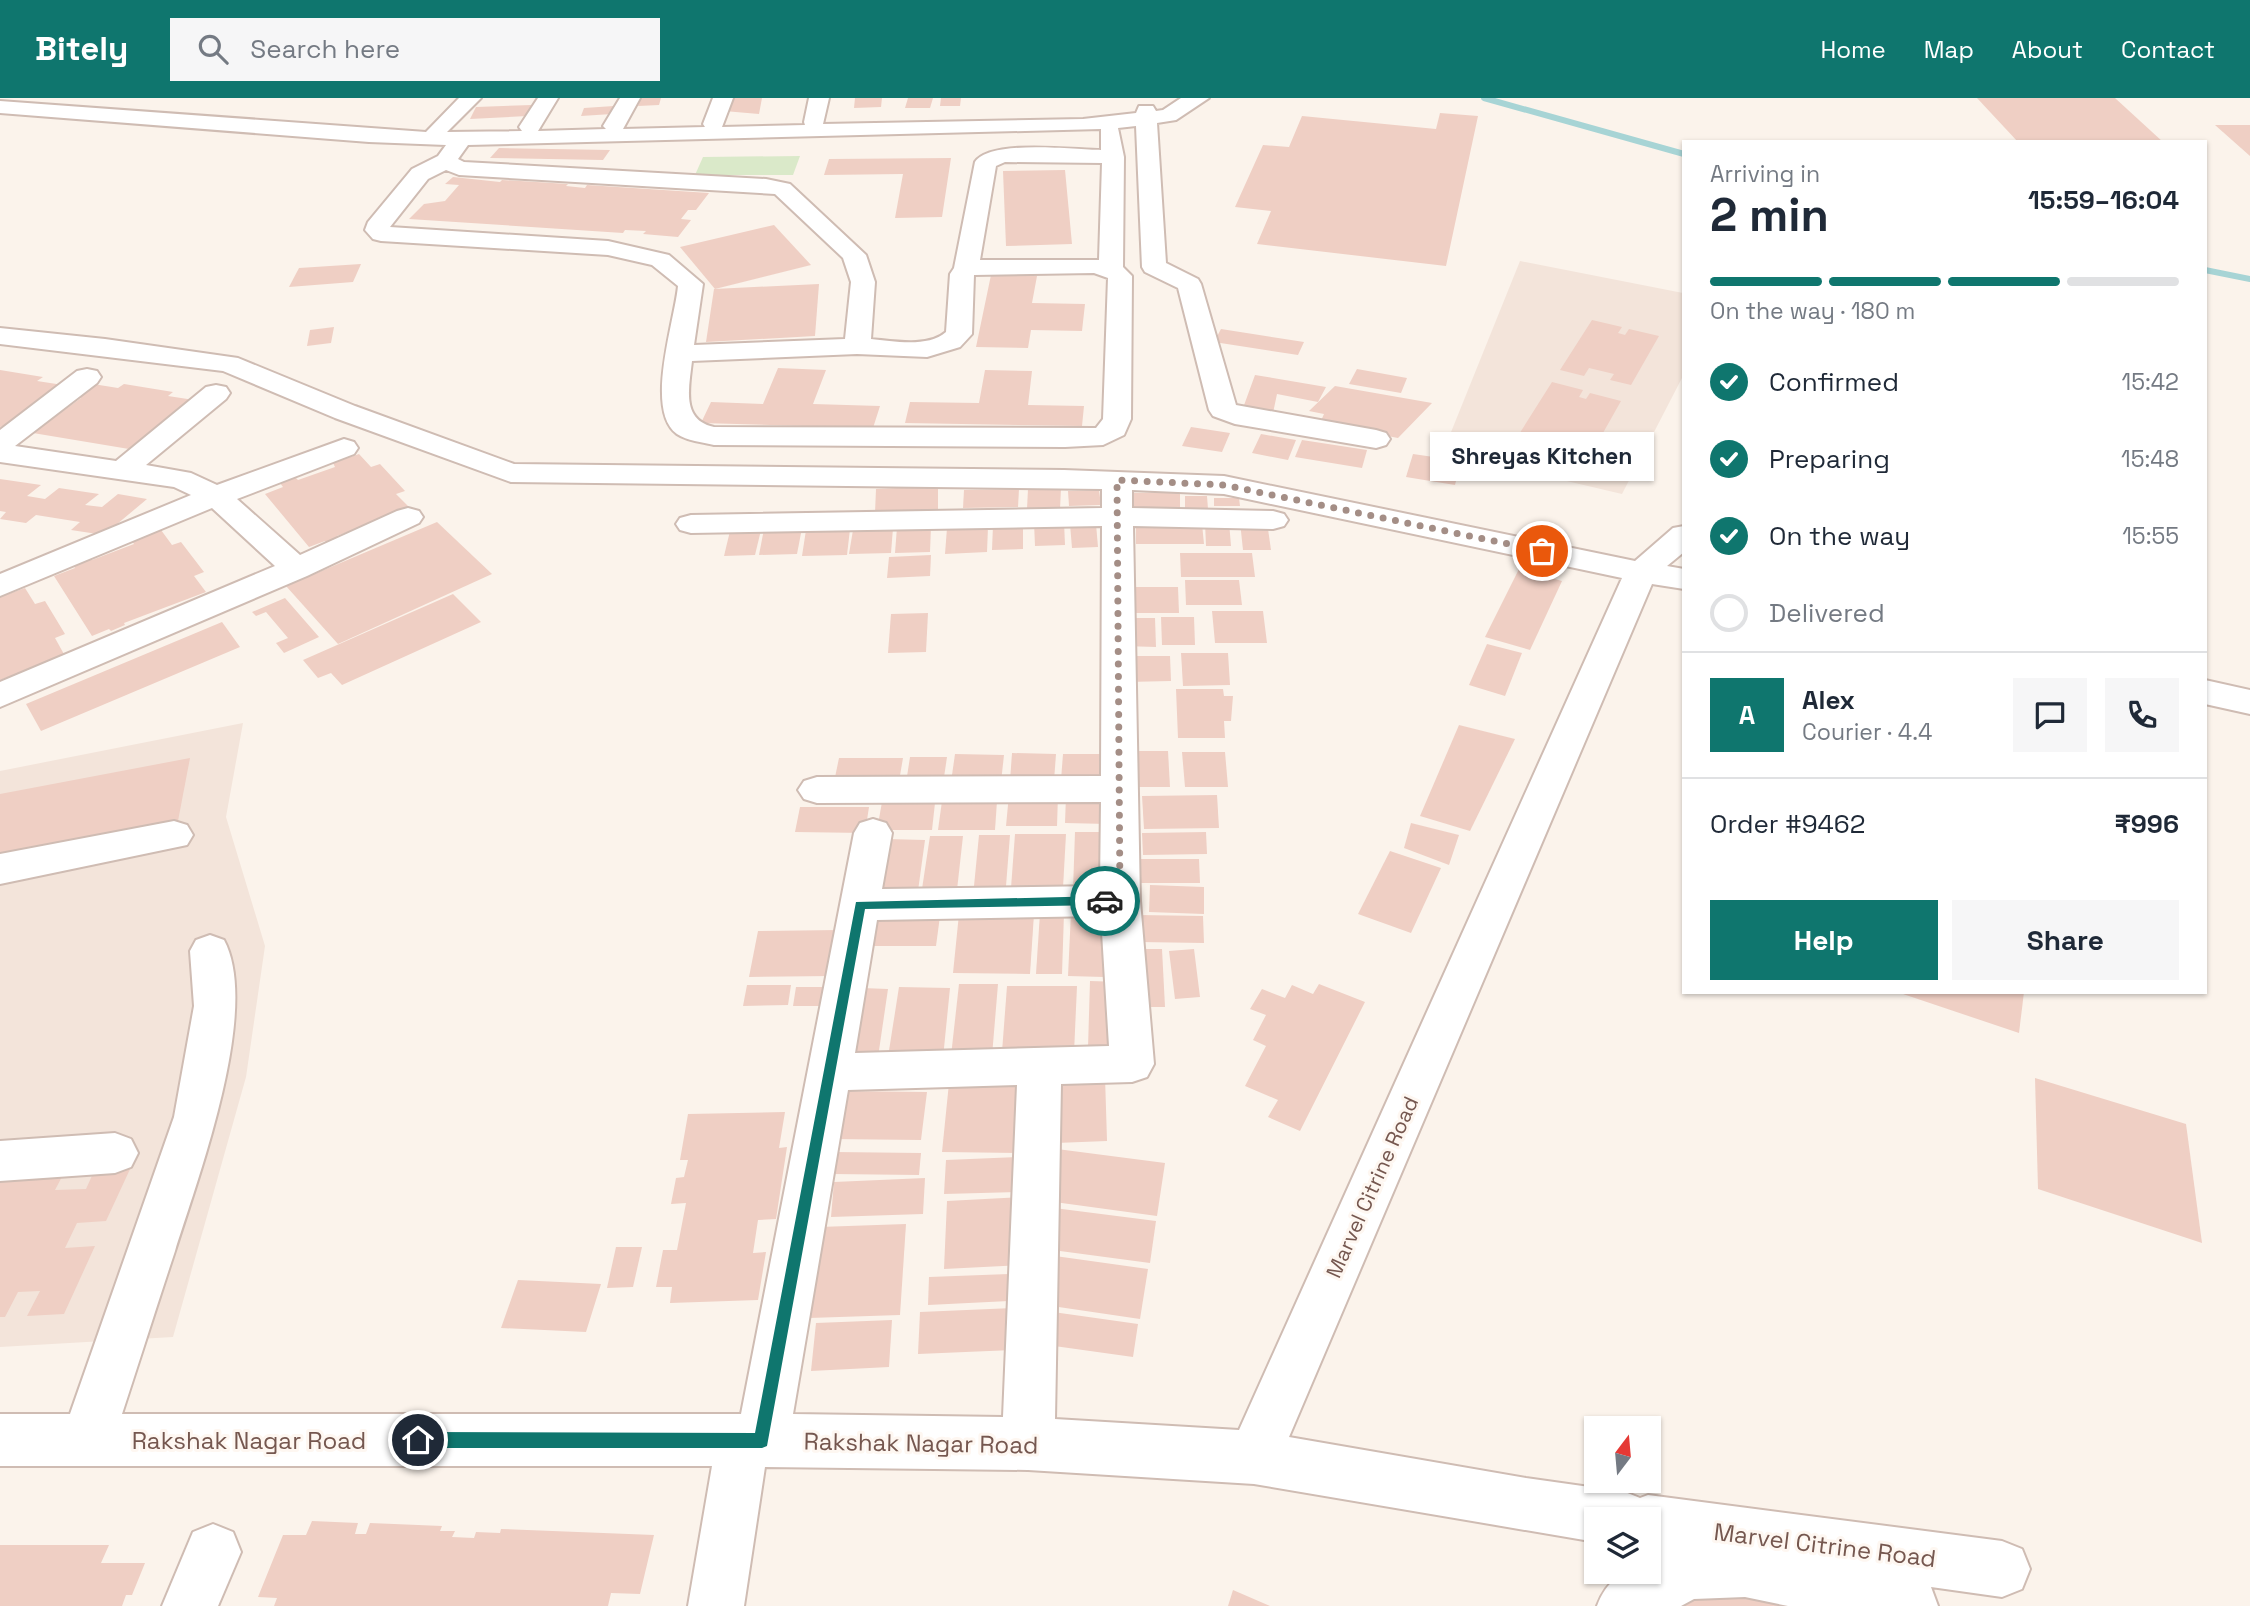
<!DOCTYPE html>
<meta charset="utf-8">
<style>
:root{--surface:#fff;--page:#f6f6f7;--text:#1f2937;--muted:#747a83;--line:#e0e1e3;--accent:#0f766e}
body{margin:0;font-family:"Space Grotesk",sans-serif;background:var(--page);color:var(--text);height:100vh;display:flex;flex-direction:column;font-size:26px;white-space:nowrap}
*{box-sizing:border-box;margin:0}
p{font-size:23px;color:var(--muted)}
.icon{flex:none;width:38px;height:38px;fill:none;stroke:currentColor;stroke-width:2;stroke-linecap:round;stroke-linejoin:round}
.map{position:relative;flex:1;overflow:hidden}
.sheet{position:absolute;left:1682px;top:42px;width:525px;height:854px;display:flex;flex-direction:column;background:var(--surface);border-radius:0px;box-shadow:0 2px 5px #0004}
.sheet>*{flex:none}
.needle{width:46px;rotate:16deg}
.buttons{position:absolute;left:1584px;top:1318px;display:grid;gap:14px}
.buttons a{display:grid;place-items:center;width:77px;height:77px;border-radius:0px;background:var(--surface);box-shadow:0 2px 5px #0004;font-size:35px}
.pin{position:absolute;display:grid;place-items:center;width:60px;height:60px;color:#fff;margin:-30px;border:4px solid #fff;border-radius:50%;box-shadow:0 2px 7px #0007}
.courier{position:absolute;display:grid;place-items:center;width:70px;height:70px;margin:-35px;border:5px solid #0f766e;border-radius:50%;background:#fff;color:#222;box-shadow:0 2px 9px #0007}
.bubble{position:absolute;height:49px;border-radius:0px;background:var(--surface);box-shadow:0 2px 5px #0004;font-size:23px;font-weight:700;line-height:49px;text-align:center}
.headline em{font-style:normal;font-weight:700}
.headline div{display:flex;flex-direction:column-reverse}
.headline{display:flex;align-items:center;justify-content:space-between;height:119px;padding:0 28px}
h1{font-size:46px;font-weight:700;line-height:52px}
.bar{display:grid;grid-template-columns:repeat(4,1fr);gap:10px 7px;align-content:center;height:84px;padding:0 28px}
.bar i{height:9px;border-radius:5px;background:var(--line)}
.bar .active{background:var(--accent)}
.bar p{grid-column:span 4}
.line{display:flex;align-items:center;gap:18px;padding:0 28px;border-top:2px solid var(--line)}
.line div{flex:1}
.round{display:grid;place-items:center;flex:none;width:74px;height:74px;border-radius:0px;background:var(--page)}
ol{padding:0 28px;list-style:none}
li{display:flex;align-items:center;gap:21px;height:77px}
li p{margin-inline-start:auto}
li .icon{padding:7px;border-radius:50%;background:var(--accent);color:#fff;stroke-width:4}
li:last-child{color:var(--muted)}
li i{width:38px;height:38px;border:4px solid var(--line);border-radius:50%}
.cta{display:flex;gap:14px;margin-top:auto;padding:14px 28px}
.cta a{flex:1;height:80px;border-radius:0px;background:var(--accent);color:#fff;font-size:28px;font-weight:700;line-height:80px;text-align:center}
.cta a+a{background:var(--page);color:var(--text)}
header{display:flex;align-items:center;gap:42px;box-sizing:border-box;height:98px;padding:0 35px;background:var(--accent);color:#fff}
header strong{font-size:33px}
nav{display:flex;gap:38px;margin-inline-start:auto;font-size:24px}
.search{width:490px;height:63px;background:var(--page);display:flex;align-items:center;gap:18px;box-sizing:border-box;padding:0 24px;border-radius:0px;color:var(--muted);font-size:26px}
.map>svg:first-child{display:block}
.residential{fill:#f3e4da}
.green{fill:#dae9c9}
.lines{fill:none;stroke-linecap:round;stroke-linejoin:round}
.stream{stroke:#a7d4d5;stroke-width:6}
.building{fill:#efcfc4}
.minor-casing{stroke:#cfbcb3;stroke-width:4}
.minor{fill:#fff;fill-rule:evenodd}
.route{fill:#0f766e}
.done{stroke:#a48e86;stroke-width:7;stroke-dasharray:0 12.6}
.labels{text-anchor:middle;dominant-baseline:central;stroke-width:6;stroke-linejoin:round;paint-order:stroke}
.street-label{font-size:21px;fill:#75574f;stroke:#fef7f1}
.near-street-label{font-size:24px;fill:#75574f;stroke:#fef7f1}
</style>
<header>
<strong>Bitely</strong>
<div class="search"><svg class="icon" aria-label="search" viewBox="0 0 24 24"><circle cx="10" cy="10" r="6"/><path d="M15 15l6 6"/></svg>Search here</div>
<nav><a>Home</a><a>Map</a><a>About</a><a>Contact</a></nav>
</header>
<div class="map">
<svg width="2250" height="1508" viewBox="0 0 2250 1508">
<rect width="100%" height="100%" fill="#fbf3eb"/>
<g class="residential">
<polygon points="1520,163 1683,195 1683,278 1622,396 1443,354"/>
<polygon points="243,625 226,719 265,848 246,979 173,1239 0,1249 0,673"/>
</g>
<polygon class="green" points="800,58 793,77 695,77 703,59"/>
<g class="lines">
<g class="stream">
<polyline points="1484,0 1684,56"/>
<polyline points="2205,172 2250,181"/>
</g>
</g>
<g class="building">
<polygon points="641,0 661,0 659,7 638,8"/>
<polygon points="729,0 762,0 759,16 724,13"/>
<polygon points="855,0 882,0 881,9 854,10"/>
<polygon points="908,0 933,0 930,10 905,10"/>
<polygon points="941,0 961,0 960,8 940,8"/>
<polygon points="1977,0 2115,0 2163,44 2018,44"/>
<polygon points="532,7 527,18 470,21 476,9"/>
<polygon points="614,8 612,16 581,18 584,10"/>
<polygon points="1440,15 1478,18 1446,168 1257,146 1271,113 1235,109 1263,47 1289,49 1302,18 1436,31"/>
<polygon points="2215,27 2250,27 2250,58"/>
<polygon points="499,50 610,52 603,62 490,60"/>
<polygon points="951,60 942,119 895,120 903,76 824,77 829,61"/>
<polygon points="1065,72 1072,146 1006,148 1003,73"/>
<polygon points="453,79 500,84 502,82 568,86 566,88 585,90 587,87 709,95 696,112 688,112 681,121 691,122 678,139 643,136 646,133 625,132 623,135 409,121 424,106 445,103 459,87 445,86"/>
<polygon points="774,127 811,167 715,191 680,149"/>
<polygon points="361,166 353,184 289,189 299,170"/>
<polygon points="991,177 1037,178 1032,205 1085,206 1082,233 1031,232 1028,250 976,249"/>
<polygon points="819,186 815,238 706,244 714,191"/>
<polygon points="1592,222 1622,229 1618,235 1625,237 1629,231 1659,238 1631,287 1610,282 1614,276 1589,270 1584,278 1560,272"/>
<polygon points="334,229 331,245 307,248 310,232"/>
<polygon points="1221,231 1304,244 1298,257 1214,244"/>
<polygon points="778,270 826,272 813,306 880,308 873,330 701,325 711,304 763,306"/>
<polygon points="1357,271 1407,280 1401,295 1349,286"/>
<polygon points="0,272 43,279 37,283 63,287 12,321 15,321 7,327 0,329"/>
<polygon points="985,272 1032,273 1028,307 1084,308 1082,328 905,325 910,304 979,305"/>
<polygon points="1255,277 1326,289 1318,304 1277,296 1273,315 1243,310"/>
<polygon points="1552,284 1583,292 1579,299 1586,301 1590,295 1621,303 1590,358 1569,352 1572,345 1546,339 1541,347 1516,341"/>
<polygon points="93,286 118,290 124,286 173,294 168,298 194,302 147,337 150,337 142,343 129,351 33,335 46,326 39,325 50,317 56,318 81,300 75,299"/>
<polygon points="1335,288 1432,305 1398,340 1320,325 1324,316 1309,313"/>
<polygon points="1191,329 1230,335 1222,354 1182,348"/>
<polygon points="1261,336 1296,342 1288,362 1252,355"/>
<polygon points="1302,342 1367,352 1362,370 1295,359"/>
<polygon points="359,356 371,369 380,366 405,393 396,396 410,410 337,438 339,440 326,445 325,443 309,449 265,396 283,389 280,385 295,379 298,382 335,369 333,365"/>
<polygon points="1413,356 1461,363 1455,387 1406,379"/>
<polygon points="0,381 41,387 27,398 45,401 59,390 99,396 85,407 102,409 118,396 147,401 104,437 71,432 80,424 36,417 26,425 0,421 6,414 0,413"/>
<polygon points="938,388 938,412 875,415 876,391"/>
<polygon points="1061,390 1060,411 1027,411 1028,391"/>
<polygon points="1019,391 1018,409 963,410 964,392"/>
<polygon points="1099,392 1101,407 1069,408 1068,393"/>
<polygon points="1180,394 1180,412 1133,412 1132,395"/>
<polygon points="1185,398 1207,398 1208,411 1185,411"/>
<polygon points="1214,400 1239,400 1240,408 1214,408"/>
<polygon points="437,424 492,476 338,546 286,488"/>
<polygon points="1034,424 1064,424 1065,447 1035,448"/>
<polygon points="1205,424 1229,424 1231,448 1206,448"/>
<polygon points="1240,424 1267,424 1271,452 1243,452"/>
<polygon points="1023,426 1023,451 992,452 993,427"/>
<polygon points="1070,426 1096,426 1098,449 1072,450"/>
<polygon points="1202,426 1204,446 1136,446 1136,427"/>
<polygon points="931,428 930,454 895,455 897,429"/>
<polygon points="988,429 987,454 945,456 947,430"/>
<polygon points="802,430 797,456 759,457 764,431"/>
<polygon points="893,430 891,455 849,456 853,432"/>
<polygon points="850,431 847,457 802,458 806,432"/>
<polygon points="161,432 172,447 181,444 204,474 194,478 206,494 124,525 125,527 111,533 109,531 92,538 54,478 75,470 72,465 90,459 92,462 134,446 132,443"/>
<polygon points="761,432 755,457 724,458 730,433"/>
<polygon points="1180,455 1252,455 1255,479 1181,479"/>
<polygon points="931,457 930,478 887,480 889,459"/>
<polygon points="1519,471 1562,483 1530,552 1485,539"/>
<polygon points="1185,482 1239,482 1242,507 1186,507"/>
<polygon points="1127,489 1178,489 1179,515 1127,515"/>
<polygon points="25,490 35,506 45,503 65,536 55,540 65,558 0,582 0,499"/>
<polygon points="453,496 481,524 342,587 331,575 318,580 303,562"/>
<polygon points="285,500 319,539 284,555 276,545 288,540 266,514 256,518 252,514"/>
<polygon points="1212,513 1263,513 1267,545 1215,545"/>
<polygon points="928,515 926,554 888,555 891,516"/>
<polygon points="1161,519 1194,519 1195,547 1162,547"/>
<polygon points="1123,520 1155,520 1156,549 1123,548"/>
<polygon points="222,524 240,549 41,633 26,606"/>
<polygon points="1487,546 1522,555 1505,598 1469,587"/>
<polygon points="1181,555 1228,555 1230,587 1183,588"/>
<polygon points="1127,558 1170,558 1171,583 1127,584"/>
<polygon points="1176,591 1223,591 1224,598 1233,598 1231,623 1224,623 1225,640 1178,640"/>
<polygon points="1459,627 1515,641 1470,733 1420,718"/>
<polygon points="1126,653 1168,653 1170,689 1127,689"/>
<polygon points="1182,654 1225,654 1228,689 1185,689"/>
<polygon points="1012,655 1056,656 1054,683 1010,683"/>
<polygon points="955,656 1004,657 1001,684 951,684"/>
<polygon points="1063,656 1104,656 1103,682 1061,682"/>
<polygon points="910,659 947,659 943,686 906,685"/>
<polygon points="190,660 178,723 0,758 0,696"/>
<polygon points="839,660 903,660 898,689 833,689"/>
<polygon points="1009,696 1058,696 1057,728 1006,728"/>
<polygon points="1217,697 1219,730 1144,731 1142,698"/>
<polygon points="1066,698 1109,698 1108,726 1065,725"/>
<polygon points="942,703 997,703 995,732 938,732"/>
<polygon points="882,704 935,705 932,732 877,732"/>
<polygon points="800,709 869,709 865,735 795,734"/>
<polygon points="1411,725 1459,737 1449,767 1404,750"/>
<polygon points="1075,734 1115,734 1114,793 1073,792"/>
<polygon points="1206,734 1207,756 1143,757 1142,735"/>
<polygon points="1015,736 1066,736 1063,790 1011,790"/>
<polygon points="979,737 1010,737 1006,788 974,788"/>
<polygon points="930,738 963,738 957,792 922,791"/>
<polygon points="886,741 925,742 917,800 876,800"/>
<polygon points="1390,753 1441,770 1411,835 1358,816"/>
<polygon points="1140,761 1199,761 1200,785 1141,785"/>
<polygon points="1150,787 1204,789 1204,816 1149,814"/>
<polygon points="1071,814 1106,815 1104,879 1068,878"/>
<polygon points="1040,815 1064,815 1062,876 1036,876"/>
<polygon points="959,816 1034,816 1030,876 953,875"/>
<polygon points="1139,817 1203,818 1204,845 1139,844"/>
<polygon points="876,818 940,818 936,848 870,848"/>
<polygon points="839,832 832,878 749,879 758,833"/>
<polygon points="1137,851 1162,851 1165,909 1140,909"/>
<polygon points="1194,851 1200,899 1175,901 1169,853"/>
<polygon points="1090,883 1122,884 1121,951 1088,950"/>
<polygon points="959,886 998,886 992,958 951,958"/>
<polygon points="1319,886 1365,904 1300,1033 1268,1019 1278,1002 1245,988 1266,948 1253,942 1266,917 1250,911 1262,891 1285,900 1292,887 1313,896"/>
<polygon points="747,887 791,887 788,907 743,908"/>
<polygon points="1007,888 1077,888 1074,955 1002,954"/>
<polygon points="796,889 831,889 828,908 793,908"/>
<polygon points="899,889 950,890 943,960 888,959"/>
<polygon points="862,890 888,891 877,966 850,965"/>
<polygon points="1901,894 2024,894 2019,935 1900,895"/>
<polygon points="1105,979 1107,1043 1056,1045 1055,981"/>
<polygon points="2035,980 2186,1026 2202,1145 2038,1091"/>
<polygon points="949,985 1031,986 1027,1055 942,1054"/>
<polygon points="839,993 927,994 921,1042 831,1041"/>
<polygon points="785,1014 779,1050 787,1049 776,1121 758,1122 753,1155 766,1154 758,1202 670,1205 672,1189 656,1189 663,1152 677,1152 686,1105 671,1106 676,1080 684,1079 688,1062 680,1062 688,1016"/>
<polygon points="1057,1051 1165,1065 1157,1118 1047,1103"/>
<polygon points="835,1054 921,1055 919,1077 832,1076"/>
<polygon points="1021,1059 1021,1094 944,1096 946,1062"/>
<polygon points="131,1069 106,1123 77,1125 65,1150 95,1148 64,1216 27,1218 40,1193 18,1194 5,1219 0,1219 0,1075 65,1073 55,1092 86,1091 95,1071"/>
<polygon points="925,1080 923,1116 831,1119 834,1084"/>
<polygon points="1022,1099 1022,1167 944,1171 947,1103"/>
<polygon points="1054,1110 1156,1123 1150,1165 1045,1151"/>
<polygon points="906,1126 900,1217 809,1220 819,1129"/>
<polygon points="616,1149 642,1149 633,1189 607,1190"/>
<polygon points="1055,1158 1148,1171 1140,1221 1045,1207"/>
<polygon points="1009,1176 1009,1203 928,1207 929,1179"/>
<polygon points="518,1182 601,1186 586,1234 501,1230"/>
<polygon points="1013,1210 1013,1252 918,1256 920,1214"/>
<polygon points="1046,1213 1138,1226 1133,1259 1040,1246"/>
<polygon points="892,1222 889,1269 811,1273 816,1225"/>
<polygon points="312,1423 358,1425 355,1436 366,1436 370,1425 442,1428 440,1433 455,1433 452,1439 474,1440 476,1434 500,1435 501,1431 654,1437 640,1496 611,1495 608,1508 274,1508 277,1500 258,1499 283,1437 306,1437"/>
<polygon points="0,1447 109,1447 101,1465 145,1465 132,1497 126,1497 122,1508 0,1508"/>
<polygon points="1717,1476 1792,1508 1672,1508"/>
<polygon points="1233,1492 1270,1508 1228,1508"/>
</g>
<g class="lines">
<g class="minor-casing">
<g id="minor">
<path d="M459,0H481L447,34L522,33L519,29L538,0H558L538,33L606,31L603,28L620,0H640L623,31L705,29L703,26L713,0H733L722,29L805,27L804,24L809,0H829L823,26L1083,21L1136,15L1139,8H1153L1156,13L1163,12L1181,0H1209L1176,22L1157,25L1166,165L1198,181L1201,186L1236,307L1376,332L1386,335L1390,341L1386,347L1376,350L1235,326L1213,318L1209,312L1178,190L1145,174L1142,169L1136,28L1118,30L1124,59L1123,169L1132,178L1131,321L1124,337L1103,347L1065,349L714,347C702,344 687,343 677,336C644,312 675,222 678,188L652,167L608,157L381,143L373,141L365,132L368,124L412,71L438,58L446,47L369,44L0,15V3L426,34ZM1101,31V52C1074,52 991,41 975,64L954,170L950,176L946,234C928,250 893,243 871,241L875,184L866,157L790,86L766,81L464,64L458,61L468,47ZM1005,64L1102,65L1099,162H980L996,68ZM446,72L459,77L775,96L843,160L851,184L845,241L694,247L703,186L669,157L608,143L390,129L428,81ZM1094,175L1108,180L1103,321L1096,330L714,329C681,322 689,290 692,263L857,256L927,259L960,249L972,236L974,177Z"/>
<path d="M0,230L105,241L238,260L355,308L514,366L1064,372L1224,378L1635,463L1673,430L1684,428V454L1667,468L1684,471V491L1652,486L1289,1339L1526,1380L1625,1394L1640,1400L1648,1397L2002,1443L2022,1451L2030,1471L2022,1491L2002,1499L1931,1489L1938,1508H1788L1745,1499L1694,1501L1681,1508H1597C1607,1482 1620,1474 1648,1474V1464L1656,1460L1654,1452L1648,1451V1421H1596V1444L1254,1386L1028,1372L765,1369L744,1508H688L712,1368H0V1316H70L174,1019L194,908L190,853L196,842L210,837L224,842C261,911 198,1080 175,1153C157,1207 140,1261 122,1316H741L854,735L860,725L873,721L886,725L892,735L882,791L1100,788L1101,704L817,705L804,701L798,692L804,683L817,679L1101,678L1102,428L691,435L680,432L676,426L680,420L691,417L1102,410V391L511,384L335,320L223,273L0,246ZM1132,392L1224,396L1622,480L1239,1332L1055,1321L1061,986L1132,984L1147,979L1154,966L1140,803L1133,428L1273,431L1284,428L1288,422L1284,416L1273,413L1132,410ZM1101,818L1109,948L855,955L877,822ZM1017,987L1003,1319L793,1316L848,992Z"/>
<polygon points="87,271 97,273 101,279 97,285 15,348 116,363 206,289 216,287 226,289 230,295 226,301 146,367 191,375 217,387 344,341 354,344 358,350 354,356 237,401 300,457 397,413 408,410 419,413 423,419 419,425 307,478 0,609 0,584 275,468 212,410 0,498 0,476 191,397 174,389 0,364 0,332 77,273"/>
<polygon points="2205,582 2250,592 2250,616 2205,606"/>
<polygon points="174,723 187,727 193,737 187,747 0,786 0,756"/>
<polygon points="115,1035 131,1041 138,1055 131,1069 115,1075 0,1083 0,1043"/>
<polygon points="213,1426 233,1434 241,1454 218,1508 162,1508 193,1434"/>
</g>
</g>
<use href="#minor" class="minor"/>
</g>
<polygon class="route" points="1105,798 1111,803 1105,807 865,811 767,1348 762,1350 418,1350 412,1347 410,1342 412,1336 418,1334 755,1335 856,804"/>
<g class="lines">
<polyline class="done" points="1105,803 1120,803 1117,382 1224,387 1542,453"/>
</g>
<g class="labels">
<g class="street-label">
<text transform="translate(1372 1089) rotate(-66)">Marvel Citrine Road</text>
</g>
<g class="near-street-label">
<text x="249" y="1342">Rakshak Nagar Road</text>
<text transform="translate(921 1345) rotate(1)">Rakshak Nagar Road</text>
<text transform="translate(1825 1447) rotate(7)">Marvel Citrine Road</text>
</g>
</g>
</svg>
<div class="buttons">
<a><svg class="needle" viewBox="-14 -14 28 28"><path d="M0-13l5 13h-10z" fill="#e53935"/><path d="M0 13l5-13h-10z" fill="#747a83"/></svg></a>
<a><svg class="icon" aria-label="layers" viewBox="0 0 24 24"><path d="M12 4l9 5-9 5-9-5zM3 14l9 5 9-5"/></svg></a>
</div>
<div class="pin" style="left:1542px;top:453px;background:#ea580c"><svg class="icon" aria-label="bag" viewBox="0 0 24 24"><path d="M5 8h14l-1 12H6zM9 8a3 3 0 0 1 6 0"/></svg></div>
<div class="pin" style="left:418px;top:1342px;background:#1f2937"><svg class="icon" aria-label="home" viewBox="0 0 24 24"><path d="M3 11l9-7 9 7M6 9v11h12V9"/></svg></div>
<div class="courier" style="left:1105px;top:803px"><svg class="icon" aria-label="car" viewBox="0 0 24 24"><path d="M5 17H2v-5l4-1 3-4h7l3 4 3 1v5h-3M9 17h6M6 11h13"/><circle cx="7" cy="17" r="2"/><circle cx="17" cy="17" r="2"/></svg></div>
<div class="bubble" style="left:1430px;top:334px;width:224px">Shreyas Kitchen</div>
<section class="sheet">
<div class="headline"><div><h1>2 min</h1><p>Arriving in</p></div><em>15:59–16:04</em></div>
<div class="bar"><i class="active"></i><i class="active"></i><i class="active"></i><i></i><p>On the way · 180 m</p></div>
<ol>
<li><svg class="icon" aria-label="check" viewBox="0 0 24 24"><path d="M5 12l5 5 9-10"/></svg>Confirmed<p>15:42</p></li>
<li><svg class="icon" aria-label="check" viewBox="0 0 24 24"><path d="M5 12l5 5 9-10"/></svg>Preparing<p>15:48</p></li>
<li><svg class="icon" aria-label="check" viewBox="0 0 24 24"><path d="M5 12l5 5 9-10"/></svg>On the way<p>15:55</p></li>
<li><i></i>Delivered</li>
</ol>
<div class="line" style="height:126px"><b class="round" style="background:var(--accent);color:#fff">A</b><div><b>Alex</b><p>Courier · 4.4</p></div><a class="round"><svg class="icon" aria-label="chat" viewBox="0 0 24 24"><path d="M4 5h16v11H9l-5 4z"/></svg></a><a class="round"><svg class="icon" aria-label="phone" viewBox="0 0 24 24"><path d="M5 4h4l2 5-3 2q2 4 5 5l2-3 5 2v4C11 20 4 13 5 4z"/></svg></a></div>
<div class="line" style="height:91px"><div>Order #9462</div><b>₹996</b></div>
<div class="cta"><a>Help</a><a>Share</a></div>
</section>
</div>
